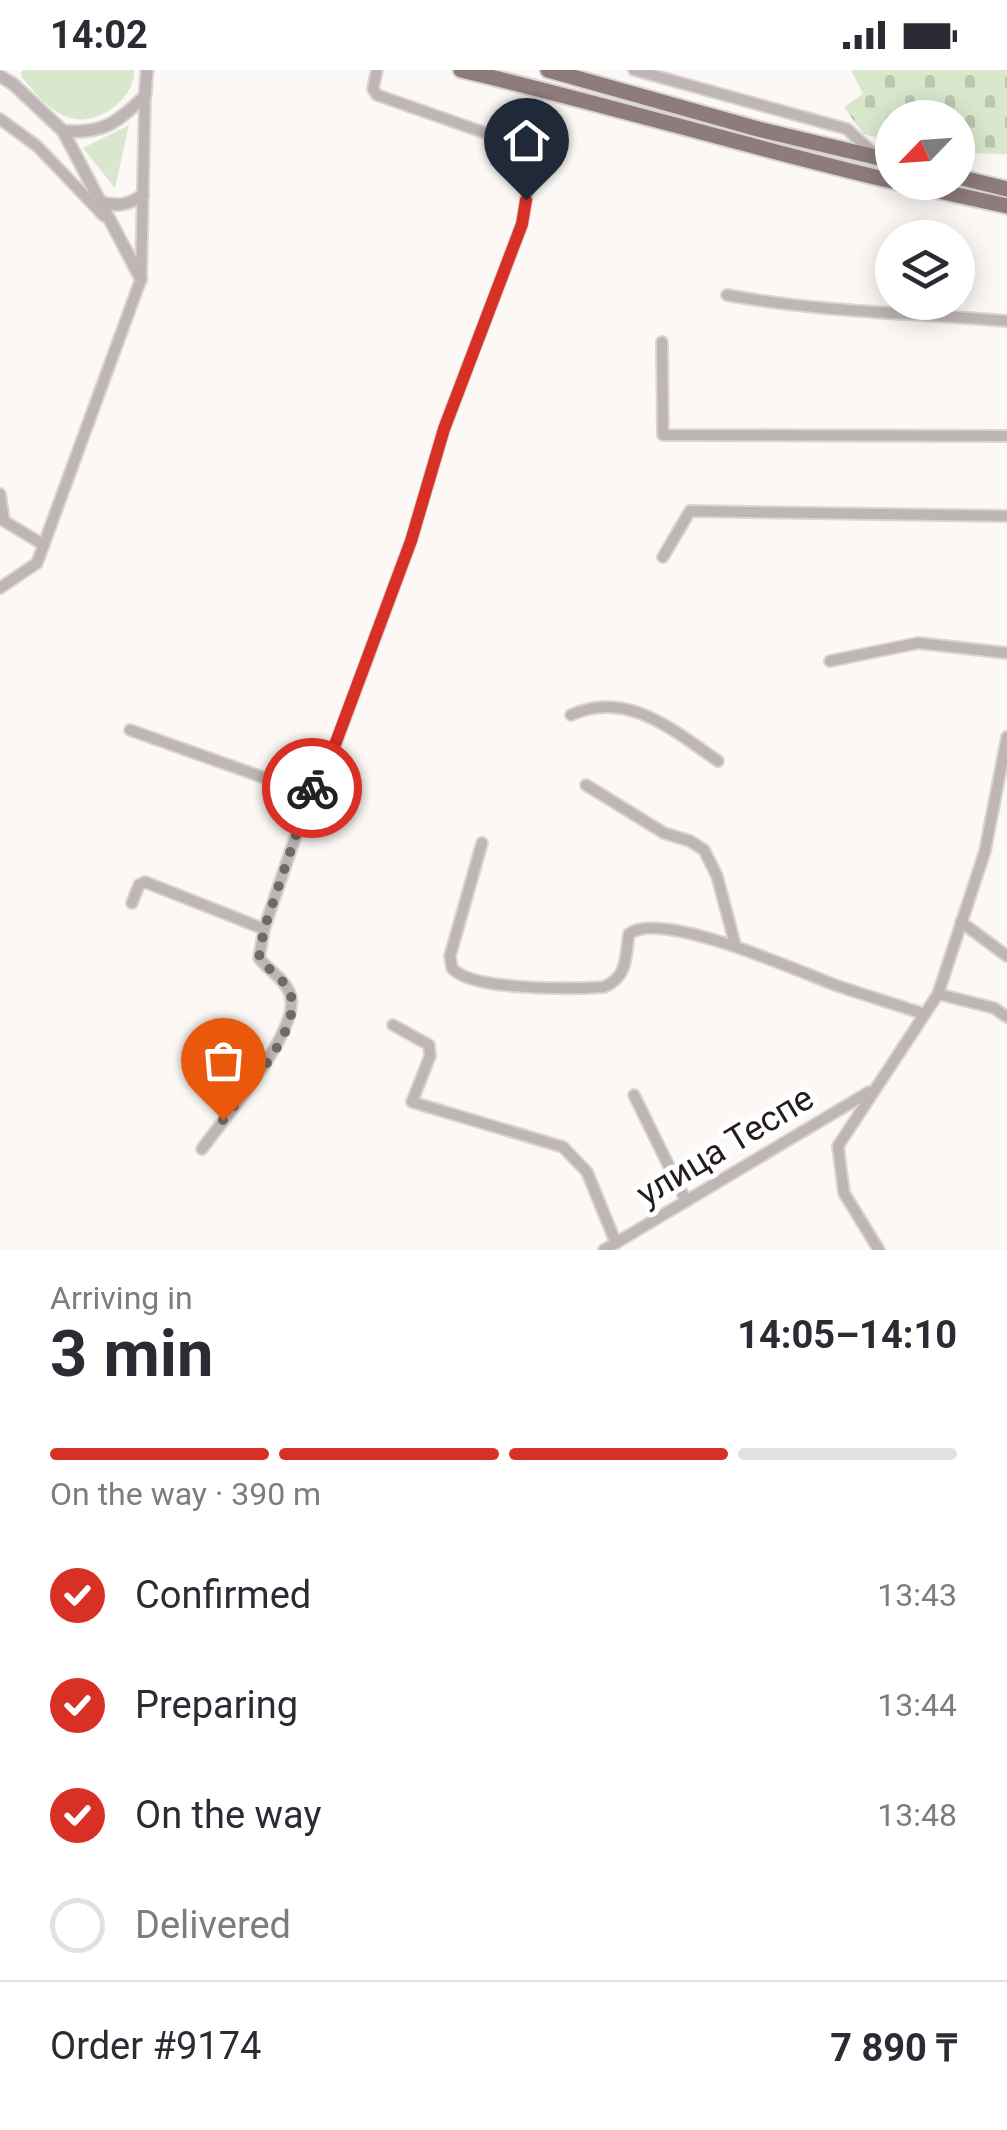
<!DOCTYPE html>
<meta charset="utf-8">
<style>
:root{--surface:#fff;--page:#f7f7f7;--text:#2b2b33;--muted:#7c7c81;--line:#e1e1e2;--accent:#d93025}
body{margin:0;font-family:Roboto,sans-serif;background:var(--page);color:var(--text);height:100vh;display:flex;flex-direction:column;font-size:38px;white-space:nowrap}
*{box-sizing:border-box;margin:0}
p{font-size:32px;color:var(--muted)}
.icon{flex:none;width:55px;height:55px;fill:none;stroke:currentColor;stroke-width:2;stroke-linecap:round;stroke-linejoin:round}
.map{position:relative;height:1180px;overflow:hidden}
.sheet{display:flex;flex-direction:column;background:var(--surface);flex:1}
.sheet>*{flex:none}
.needle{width:65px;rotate:245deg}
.fabs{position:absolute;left:875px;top:30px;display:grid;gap:20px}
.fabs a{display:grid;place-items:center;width:100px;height:100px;border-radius:50%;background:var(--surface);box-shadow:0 5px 25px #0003;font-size:50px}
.pin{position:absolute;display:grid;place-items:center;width:85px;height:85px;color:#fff;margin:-102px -42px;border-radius:50% 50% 50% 0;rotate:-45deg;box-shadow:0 0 10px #0007}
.pin .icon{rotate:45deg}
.courier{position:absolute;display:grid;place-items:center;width:100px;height:100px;margin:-50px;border:8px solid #d93025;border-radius:50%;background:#fff;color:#222;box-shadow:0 2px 12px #0007}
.summary em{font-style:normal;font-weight:700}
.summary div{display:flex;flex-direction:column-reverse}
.summary{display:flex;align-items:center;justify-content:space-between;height:170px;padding:0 50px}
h1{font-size:65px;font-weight:700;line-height:75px}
.bar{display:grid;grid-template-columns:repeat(4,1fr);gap:15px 10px;align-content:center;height:120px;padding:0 50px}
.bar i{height:12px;border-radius:8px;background:var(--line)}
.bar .on{background:var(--accent)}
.bar p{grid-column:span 4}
.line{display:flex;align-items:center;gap:25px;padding:0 50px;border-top:2px solid var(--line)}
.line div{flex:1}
ol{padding:0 50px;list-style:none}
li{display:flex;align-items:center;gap:30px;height:110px}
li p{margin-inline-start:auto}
li .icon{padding:10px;border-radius:50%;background:var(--accent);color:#fff;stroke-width:4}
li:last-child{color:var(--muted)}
li i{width:55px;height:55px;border:5px solid var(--line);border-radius:50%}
.status{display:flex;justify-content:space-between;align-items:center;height:70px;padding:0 50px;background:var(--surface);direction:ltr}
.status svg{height:28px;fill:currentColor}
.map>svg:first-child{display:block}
.grass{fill:#d9e8cc}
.cemetery{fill:url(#cemetery-stones)}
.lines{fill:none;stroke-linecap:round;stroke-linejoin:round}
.minor-casing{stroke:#d9d5d3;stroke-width:14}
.tertiary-casing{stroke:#d9d5d3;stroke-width:15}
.primary-casing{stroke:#d9d5d3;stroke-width:19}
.minor{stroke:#bfb5b5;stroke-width:10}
.tertiary{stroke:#bfb5b5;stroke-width:11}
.primary{stroke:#8e7b7c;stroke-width:15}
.done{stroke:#706a67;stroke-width:10;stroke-dasharray:0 18}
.route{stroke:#d93025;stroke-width:12}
.labels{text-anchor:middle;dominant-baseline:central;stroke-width:10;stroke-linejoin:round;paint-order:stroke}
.street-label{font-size:35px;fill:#241d1a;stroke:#fff}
</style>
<div class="status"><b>14:02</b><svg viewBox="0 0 49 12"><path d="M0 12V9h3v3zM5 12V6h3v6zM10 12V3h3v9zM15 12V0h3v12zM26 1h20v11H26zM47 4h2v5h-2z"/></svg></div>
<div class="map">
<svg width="1007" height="1180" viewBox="0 0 1007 1180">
<defs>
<pattern id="cemetery-stones" width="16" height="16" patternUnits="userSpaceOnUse" patternTransform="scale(2.5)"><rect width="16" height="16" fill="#d9e8cc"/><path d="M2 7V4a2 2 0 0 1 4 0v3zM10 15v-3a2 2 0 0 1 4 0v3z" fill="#bac7af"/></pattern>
</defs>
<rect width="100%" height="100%" fill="#fcf8f6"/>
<g class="grass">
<path d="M22,0H134C136,28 98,56 71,48C48,41 35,23 21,6Z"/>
<polygon points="129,55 115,118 83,78"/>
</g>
<polygon class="cemetery" points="851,0 1007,0 1007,84 958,83 958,48 892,48 892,70 863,64 844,37 863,24"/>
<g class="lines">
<g class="minor-casing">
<g id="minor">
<polyline points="634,0 847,59 874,84"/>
<polyline points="0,49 37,76 104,146"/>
<path d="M727,225C819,242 913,243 1007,251"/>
<polyline points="662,272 663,365 1007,366"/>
<polyline points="0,424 4,451 44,475"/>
<polyline points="663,487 690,441 1007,446"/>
<polyline points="0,518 37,493 141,209 145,26"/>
<polyline points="830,591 918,573 1007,583"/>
<path d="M571,645C627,619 674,661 718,691"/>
<polyline points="130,660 310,724 319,700 336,673 411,471 444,359 522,154 530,106 528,93 517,74 377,25 373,19 377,0"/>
<polyline points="586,715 664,763 690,771 704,780 717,806 735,874"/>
<path d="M482,773L450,886L452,898C471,921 573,919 604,917C629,906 625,886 629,864C660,839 798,901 835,915C864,925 895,934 924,944"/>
<polyline points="132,833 139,815 145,812 264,859"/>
<polyline points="961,852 1007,886"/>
<polyline points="938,924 994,938 1007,947"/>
<polyline points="393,955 429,975 430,986 412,1032 563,1077 587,1102 616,1173"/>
<polyline points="634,1025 686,1131"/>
<path d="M202,1079C223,1049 303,958 290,924C285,909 268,900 259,888L264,859L310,724"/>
<polyline points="604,1180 869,1022"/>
<polyline points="879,1180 844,1123 838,1076 938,924 985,781 1007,667"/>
</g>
</g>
<g class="tertiary-casing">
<g id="tertiary">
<polyline points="0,6 13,14 63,61 141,209"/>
<path d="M63,61C104,64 116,53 145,26L147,0"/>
<path d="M100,132C118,137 128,135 143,125"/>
</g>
</g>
<g class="primary-casing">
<g id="primary">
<path d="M461,0C606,34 748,77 892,111"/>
<polyline points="548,0 758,59 892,91"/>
<polyline points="958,107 1007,119"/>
<polyline points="897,112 1007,136"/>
</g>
</g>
<use href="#minor" class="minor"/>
<use href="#tertiary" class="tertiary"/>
<use href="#primary" class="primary"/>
</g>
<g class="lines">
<path class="done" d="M223,1050C243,1022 304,959 290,923C284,908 268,900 259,888L264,859L312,718"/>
<polyline class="route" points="312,718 319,700 336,672 411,471 444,359 522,154 526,130"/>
</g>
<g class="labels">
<g class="street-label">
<text transform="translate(725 1076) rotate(-31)">улица Теспе</text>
</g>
</g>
</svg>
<div class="fabs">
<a><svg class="needle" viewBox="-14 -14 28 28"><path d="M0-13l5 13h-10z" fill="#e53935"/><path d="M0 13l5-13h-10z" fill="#7c7c81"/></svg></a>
<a><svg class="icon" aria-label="layers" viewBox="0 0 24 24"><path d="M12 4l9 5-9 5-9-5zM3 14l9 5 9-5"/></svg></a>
</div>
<div class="pin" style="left:223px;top:1050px;background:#ea580c"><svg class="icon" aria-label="bag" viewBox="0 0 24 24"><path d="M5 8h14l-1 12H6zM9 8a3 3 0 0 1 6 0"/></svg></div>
<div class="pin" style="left:526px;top:130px;background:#1f2937"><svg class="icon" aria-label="home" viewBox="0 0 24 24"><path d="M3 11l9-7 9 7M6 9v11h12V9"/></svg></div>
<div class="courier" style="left:312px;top:718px"><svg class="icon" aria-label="bike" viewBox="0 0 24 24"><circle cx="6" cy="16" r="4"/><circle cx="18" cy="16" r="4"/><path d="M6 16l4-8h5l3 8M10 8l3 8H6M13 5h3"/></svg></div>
</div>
<section class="sheet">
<div class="summary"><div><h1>3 min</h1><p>Arriving in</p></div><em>14:05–14:10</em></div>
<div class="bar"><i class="on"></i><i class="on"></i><i class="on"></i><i></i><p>On the way · 390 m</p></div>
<ol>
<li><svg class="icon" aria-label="check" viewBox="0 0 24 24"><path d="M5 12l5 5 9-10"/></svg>Confirmed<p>13:43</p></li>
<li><svg class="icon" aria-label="check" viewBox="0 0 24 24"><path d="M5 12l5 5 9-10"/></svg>Preparing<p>13:44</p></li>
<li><svg class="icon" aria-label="check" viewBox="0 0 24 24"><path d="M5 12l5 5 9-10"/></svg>On the way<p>13:48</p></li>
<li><i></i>Delivered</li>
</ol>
<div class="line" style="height:130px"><div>Order #9174</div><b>7 890 ₸</b></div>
</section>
